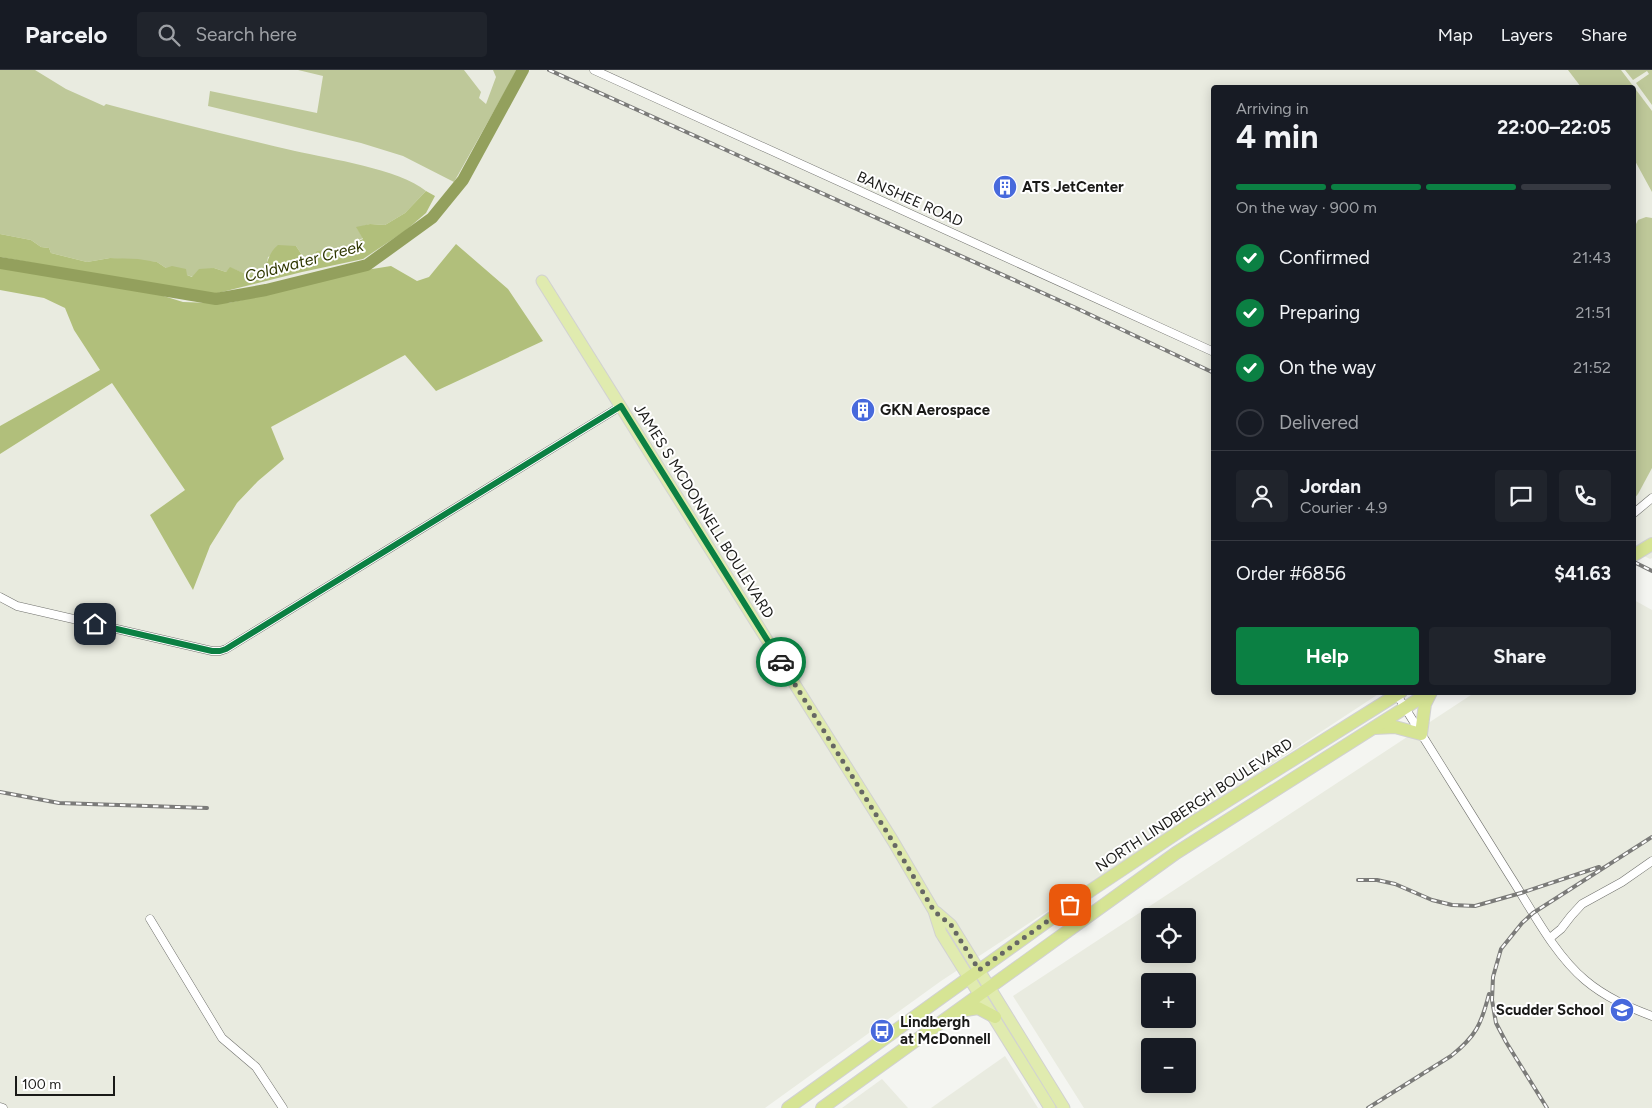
<!DOCTYPE html>
<meta charset="utf-8">
<style>
:root{--surface:#171b24;--page:#20242c;--text:#f1f3f6;--muted:#9ea1a6;--line:#363941;--accent:#0b8043}
body{margin:0;font-family:Figtree,sans-serif;background:var(--page);color:var(--text);height:100vh;display:flex;flex-direction:column;font-size:19px;white-space:nowrap}
*{box-sizing:border-box;margin:0}
p{font-size:16px;color:var(--muted)}
.icon{flex:none;width:28px;height:28px;fill:none;stroke:currentColor;stroke-width:2;stroke-linecap:round;stroke-linejoin:round}
.map{position:relative;flex:1;overflow:hidden}
.side{position:absolute;left:1211px;top:15px;width:425px;height:610px;display:flex;flex-direction:column;background:var(--surface);border-radius:5px;box-shadow:0 2px 12px #0003}
.side>*{flex:none}
.fabs{position:absolute;left:1141px;top:838px;display:grid;gap:10px}
.fabs a{display:grid;place-items:center;width:55px;height:55px;border-radius:5px;background:var(--surface);box-shadow:0 2px 12px #0003;font-size:25px}
.scale{position:absolute;left:15px;bottom:12px;width:100px;box-sizing:border-box;padding-left:5px;border:2px solid #1a1a18;border-top:0;font-size:14px;line-height:18px;white-space:nowrap;color:#1a1a18;-webkit-text-stroke:4px #fff;paint-order:stroke}
.pin{position:absolute;display:grid;place-items:center;width:42px;height:42px;color:#fff;margin:-21px;border-radius:10px;box-shadow:0 2px 8px #0006}
.courier{position:absolute;display:grid;place-items:center;width:50px;height:50px;margin:-25px;border:4px solid #0b8043;border-radius:50%;background:#fff;color:#222;box-shadow:0 1px 6px #0007}
.overview em{font-style:normal;font-weight:700}
.overview div{display:flex;flex-direction:column-reverse}
.overview{display:flex;align-items:center;justify-content:space-between;height:85px;padding:0 25px}
h1{font-size:32px;font-weight:700;line-height:38px}
.bar{display:grid;grid-template-columns:repeat(4,1fr);gap:8px 5px;align-content:center;height:60px;padding:0 25px}
.bar i{height:6px;border-radius:4px;background:var(--line)}
.bar .on{background:var(--accent)}
.bar p{grid-column:span 4}
.line{display:flex;align-items:center;gap:12px;padding:0 25px;border-top:1px solid var(--line)}
.line div{flex:1}
.round{display:grid;place-items:center;flex:none;width:52px;height:52px;border-radius:5px;background:var(--page)}
ol{padding:0 25px;list-style:none}
li{display:flex;align-items:center;gap:15px;height:55px}
li p{margin-inline-start:auto}
li .icon{padding:5px;border-radius:50%;background:var(--accent);color:#fff;stroke-width:4}
li:last-child{color:var(--muted)}
li i{width:28px;height:28px;border:2px solid var(--line);border-radius:50%}
.button{display:flex;gap:10px;margin-top:auto;padding:10px 25px}
.button a{flex:1;height:58px;border-radius:5px;background:var(--accent);color:#fff;font-size:20px;font-weight:700;line-height:58px;text-align:center}
.button a+a{background:var(--page);color:var(--text)}
header{display:flex;align-items:center;gap:30px;box-sizing:border-box;height:70px;padding:0 25px;background:var(--surface);border-bottom:1px solid var(--line)}
header strong{font-size:24px}
nav{display:flex;gap:28px;margin-inline-start:auto;font-size:18px}
.search{width:350px;height:45px;background:var(--page);display:flex;align-items:center;gap:12px;box-sizing:border-box;padding:0 18px;border-radius:5px;color:var(--muted);font-size:19px}
.map>svg:first-child{display:block}
.built{fill:#e9ebe0;fill-rule:evenodd}
.green{fill:#bec899}
.forest{fill:#b1bf7b}
.lines{fill:none;stroke-linecap:round;stroke-linejoin:round}
.river{stroke:#93a05d;stroke-width:12}
.minor-casing{stroke:#70716d;stroke-width:9}
.primary-casing{stroke:#d1d1d1;stroke-width:13}
.trunk-casing{stroke:#d1d1d1;stroke-width:14}
.minor{stroke:#fff;stroke-width:8}
.primary{stroke:#e0ebaf;stroke-width:11}
.trunk{stroke:#d6e494;stroke-width:12}
.rail-casing{stroke:#7b7b79;stroke-width:4}
.rail{stroke:#fff;stroke-width:2;stroke-dasharray:5.5;stroke-linecap:butt}
.done{stroke:#666764;stroke-width:5;stroke-dasharray:0 9}
.route{stroke:#0b8043;stroke-width:6}
.labels{text-anchor:middle;dominant-baseline:central;stroke-width:4;stroke-linejoin:round;paint-order:stroke}
.poi-label{font-size:15px;font-weight:bold;fill:#1a1a18;stroke:#fff;text-anchor:start}
.street-label{font-size:15px;fill:#1a1a18;stroke:#fff}
.water-label{font-size:16px;font-style:italic;fill:#303802;stroke:#fff}
</style>
<header>
<strong>Parcelo</strong>
<div class="search"><svg class="icon" aria-label="search" viewBox="0 0 24 24"><circle cx="10" cy="10" r="6"/><path d="M15 15l6 6"/></svg>Search here</div>
<nav><a>Map</a><a>Layers</a><a>Share</a></nav>
</header>
<div class="map">
<svg width="1652" height="1038" viewBox="0 0 1652 1038">
<rect width="100%" height="100%" fill="#f4f5f1"/>
<g class="built">
<polygon points="0,0 1652,0 1652,488 1650,489 1634,481 1634,18 1214,18 1214,622 1380,623 941,911 765,1038 0,1038"/>
<path d="M1634,530L1652,540V1038H1084L1013,926L1474,623L1634,622ZM1150,846H1188V884H1150ZM1150,911H1188V949H1150ZM1150,976H1188V1014H1150Z"/>
<polygon points="1005,986 1038,1038 931,1038"/>
<polygon points="882,1009 908,1038 842,1038"/>
</g>
<g class="green">
<path d="M0,0H35L66,19L104,36L106,34C169,51 232,66 295,81C330,89 399,99 426,121L405,143L385,155L370,154L357,158L363,168L313,193L304,188L296,176L268,187L266,198L259,205H248L231,198L226,202L214,198L193,207L166,198L157,192L110,188L87,192L51,183L49,178L41,177L31,170L0,164Z"/>
<polygon points="298,0 464,0 481,22 479,28 486,34 496,7 493,0 517,0 454,112 403,86 361,73 208,36 210,21 317,43 323,6"/>
<polygon points="1568,0 1621,0 1652,41 1652,122 1634,89 1634,18 1581,17"/>
<polygon points="1625,0 1652,0 1652,35 1636,13 1649,4 1647,1 1633,10"/>
<polygon points="1646,147 1652,148 1652,398 1638,424 1634,429 1634,158 1638,150"/>
</g>
<g class="forest">
<path d="M426,121L435,126L426,143L405,161L363,189L302,202L214,224L131,211L0,187V164L31,170L41,177L49,178L51,183L87,192L110,188L138,189L157,192L166,198L172,196L186,199L187,205L192,207L199,199L214,198L226,202L230,197L248,205H259C270,194 266,185 278,175L296,176L304,188L313,192L314,185L317,181L339,179L363,169L356,157L370,154L385,155L405,143Z"/>
<polygon points="456,174 508,219 543,271 436,321 405,285 271,357 284,389 258,411 237,433 210,476 193,520 150,445 185,420 112,313 0,384 0,356 100,300 74,260 65,238 44,228 0,220 0,198 44,203 93,213 141,219 183,232 211,233 228,233 256,227 366,200 391,196 417,211 429,207"/>
</g>
<g class="lines">
<polyline class="river" points="0,193 216,229 266,220 367,195 432,148 463,110 523,0"/>
<g class="minor-casing">
<g id="minor">
<polyline points="594,0 1214,282"/>
<polyline points="1634,443 1652,428"/>
<polyline points="0,527 17,536 212,581 220,581 226,579 621,336"/>
<path d="M1397,625C1435,685 1472,746 1510,806C1532,840 1554,884 1585,910C1605,927 1628,937 1652,946"/>
<polyline points="150,849 222,968 256,997 283,1038"/>
<polyline points="1550,868 1561,859 1571,846 1582,834 1622,812 1652,791"/>
<polyline points="0,1037 3,1038"/>
</g>
</g>
<g class="primary-casing">
<g id="primary">
<polyline points="542,211 893,771 934,841 941,863 1050,1038"/>
<polyline points="936,842 951,855 1064,1038"/>
</g>
</g>
<g class="trunk-casing">
<g id="trunk">
<polyline points="1634,485 1652,474"/>
<polyline points="1374,658 1395,657 1421,664 1425,634 1431,622"/>
<polyline points="960,941 978,938 995,947"/>
<polyline points="788,1038 1081,827 1192,753 1401,622"/>
<polyline points="822,1038 1176,783 1430,622"/>
</g>
</g>
<use href="#minor" class="minor"/>
<use href="#primary" class="primary"/>
<use href="#trunk" class="trunk"/>
<g class="rail-casing">
<g id="rail">
<polyline points="549,0 1076,238 1214,303"/>
<polyline points="1634,492 1652,501"/>
<polyline points="0,722 59,733 207,738"/>
<polyline points="1358,810 1377,810 1395,814 1432,830 1452,835 1475,836 1521,823 1599,797"/>
<path d="M1368,1038L1451,986C1476,966 1481,955 1489,924"/>
<polyline points="1547,1038 1506,972 1496,953 1492,930 1493,907 1501,879 1522,853 1533,843 1652,767"/>
</g>
</g>
<use href="#rail" class="rail"/>
</g>
<g class="lines">
<polyline class="done" points="781,592 893,772 934,841 951,855 979,900 1070,835"/>
<polyline class="route" points="95,554 212,581 220,581 226,579 621,336 781,592"/>
</g>
<defs>
<g id="building-disc" transform="scale(1.25)"><circle r="9.5" fill="#4769dc" stroke="#fff"/><path d="M-4-6H4V6H1V3H-1V6H-4ZM-2.5-4.3h1.7v1.8h-1.7ZM.8-4.3h1.7v1.8H.8ZM-2.5-1h1.7V.8h-1.7ZM.8-1h1.7V.8H.8Z" fill="#fff"/></g>
<g id="school-disc" transform="scale(1.25)"><circle r="9.5" fill="#4769dc" stroke="#fff"/><path d="M0-5L7-2L0 1L-7-2ZM-4 1L0 2.5L4 1V4Q0 6-4 4Z" fill="#fff"/></g>
<g id="bus-disc" transform="scale(1.25)"><circle r="9.5" fill="#4769dc" stroke="#fff"/><path d="M-5-6H5V4H4V6H2V4H-2V6H-4V4H-5ZM-3.5-4V0h7V-4ZM-3.5 1.2v1.5H-2V1.2ZM2 1.2v1.5H3.5V1.2Z" fill="#fff"/></g>
</defs>
<g fill-rule="evenodd">
<use href="#building-disc" x="1005" y="117"/>
<use href="#building-disc" x="863" y="340"/>
<use href="#school-disc" x="1622" y="940"/>
<use href="#bus-disc" x="882" y="961"/>
</g>
<g class="labels">
<g class="poi-label">
<text x="1022" y="117">ATS JetCenter</text>
<text x="880" y="340">GKN Aerospace</text>
<text x="1604" y="940" text-anchor="end">Scudder School</text>
<text x="900" y="952">Lindbergh<tspan x="900" dy="17">at McDonnell</tspan></text>
</g>
<g class="street-label">
<text transform="translate(910 129) rotate(24)">BANSHEE ROAD</text>
<text transform="translate(704 441) rotate(58)">JAMES S MCDONNELL BOULEVARD</text>
<text transform="translate(1194 735) rotate(-33)">NORTH LINDBERGH BOULEVARD</text>
</g>
<g class="water-label">
<text transform="translate(304 191) rotate(-15)">Coldwater Creek</text>
</g>
</g>
</svg>
<div class="fabs">
<a><svg class="icon" aria-label="locate" viewBox="0 0 24 24"><circle cx="12" cy="12" r="6"/><path d="M12 2v4M12 18v4M2 12h4M18 12h4"/></svg></a>
<a>+</a>
<a>−</a>
</div>
<div class="scale">100 m</div>
<div class="pin" style="left:1070px;top:835px;background:#ea580c"><svg class="icon" aria-label="bag" viewBox="0 0 24 24"><path d="M5 8h14l-1 12H6zM9 8a3 3 0 0 1 6 0"/></svg></div>
<div class="pin" style="left:95px;top:554px;background:#1f2937"><svg class="icon" aria-label="home" viewBox="0 0 24 24"><path d="M3 11l9-7 9 7M6 9v11h12V9"/></svg></div>
<div class="courier" style="left:781px;top:592px"><svg class="icon" aria-label="car" viewBox="0 0 24 24"><path d="M5 17H2v-5l4-1 3-4h7l3 4 3 1v5h-3M9 17h6M6 11h13"/><circle cx="7" cy="17" r="2"/><circle cx="17" cy="17" r="2"/></svg></div>
<section class="side">
<div class="overview"><div><h1>4 min</h1><p>Arriving in</p></div><em>22:00–22:05</em></div>
<div class="bar"><i class="on"></i><i class="on"></i><i class="on"></i><i></i><p>On the way · 900 m</p></div>
<ol>
<li><svg class="icon" aria-label="check" viewBox="0 0 24 24"><path d="M5 12l5 5 9-10"/></svg>Confirmed<p>21:43</p></li>
<li><svg class="icon" aria-label="check" viewBox="0 0 24 24"><path d="M5 12l5 5 9-10"/></svg>Preparing<p>21:51</p></li>
<li><svg class="icon" aria-label="check" viewBox="0 0 24 24"><path d="M5 12l5 5 9-10"/></svg>On the way<p>21:52</p></li>
<li><i></i>Delivered</li>
</ol>
<div class="line" style="height:90px"><a class="round"><svg class="icon" aria-label="person" viewBox="0 0 24 24"><circle cx="12" cy="8" r="4"/><path d="M4 21q1-7 8-7t8 7"/></svg></a><div><b>Jordan</b><p>Courier · 4.9</p></div><a class="round"><svg class="icon" aria-label="chat" viewBox="0 0 24 24"><path d="M4 5h16v11H9l-5 4z"/></svg></a><a class="round"><svg class="icon" aria-label="phone" viewBox="0 0 24 24"><path d="M5 4h4l2 5-3 2q2 4 5 5l2-3 5 2v4C11 20 4 13 5 4z"/></svg></a></div>
<div class="line" style="height:65px"><div>Order #6856</div><b>$41.63</b></div>
<div class="button"><a>Help</a><a>Share</a></div>
</section>
</div>
